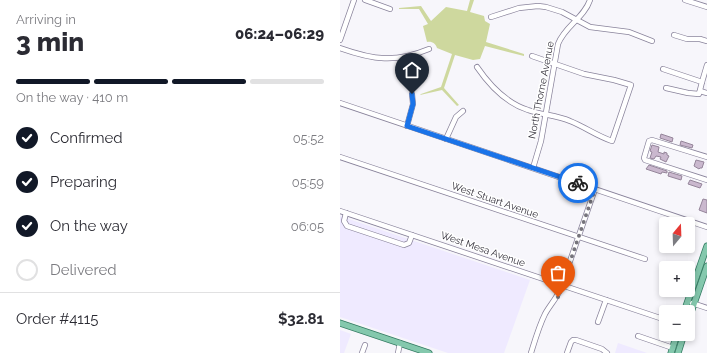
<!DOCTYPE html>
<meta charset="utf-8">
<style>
:root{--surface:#fff;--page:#f7f7f7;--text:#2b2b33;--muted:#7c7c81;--line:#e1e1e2;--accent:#111827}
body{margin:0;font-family:Raleway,sans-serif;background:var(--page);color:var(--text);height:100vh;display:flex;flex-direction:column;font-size:15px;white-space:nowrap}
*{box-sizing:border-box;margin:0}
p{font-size:13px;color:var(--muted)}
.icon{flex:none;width:22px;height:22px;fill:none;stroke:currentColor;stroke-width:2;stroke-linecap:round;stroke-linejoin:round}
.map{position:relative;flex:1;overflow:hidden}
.panel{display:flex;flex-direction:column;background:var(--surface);width:340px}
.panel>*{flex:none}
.needle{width:26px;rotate:19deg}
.fabs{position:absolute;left:319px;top:217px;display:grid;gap:8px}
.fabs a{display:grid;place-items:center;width:36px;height:36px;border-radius:4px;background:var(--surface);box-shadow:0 2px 6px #0003;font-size:20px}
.pin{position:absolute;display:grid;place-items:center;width:34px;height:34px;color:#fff;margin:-41px -17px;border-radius:50% 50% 50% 0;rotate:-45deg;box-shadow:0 0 4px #0007}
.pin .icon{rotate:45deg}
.courier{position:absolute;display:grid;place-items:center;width:40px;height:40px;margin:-20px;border:3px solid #1a73e8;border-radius:50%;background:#fff;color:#222;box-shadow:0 1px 5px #0007}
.head em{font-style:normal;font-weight:800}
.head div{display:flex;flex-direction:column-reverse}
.head{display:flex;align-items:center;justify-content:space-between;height:68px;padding:0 16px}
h1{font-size:26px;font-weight:800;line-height:30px}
.bar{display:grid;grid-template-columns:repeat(4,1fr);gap:6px 4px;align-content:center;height:48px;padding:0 16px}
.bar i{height:5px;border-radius:3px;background:var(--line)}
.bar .selected{background:var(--accent)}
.bar p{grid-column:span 4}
.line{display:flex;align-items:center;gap:10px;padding:0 16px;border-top:1px solid var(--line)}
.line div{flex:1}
ol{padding:0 16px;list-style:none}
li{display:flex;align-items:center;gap:12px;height:44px}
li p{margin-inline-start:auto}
li .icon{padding:4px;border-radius:50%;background:var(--accent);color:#fff;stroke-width:4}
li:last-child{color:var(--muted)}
li i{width:22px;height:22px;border:2px solid var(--line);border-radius:50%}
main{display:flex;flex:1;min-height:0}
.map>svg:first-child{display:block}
.built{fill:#efeaff}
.green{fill:#ced89e}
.building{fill:#cab8ce;stroke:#95859a}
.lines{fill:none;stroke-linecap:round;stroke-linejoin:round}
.minor-casing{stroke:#89839b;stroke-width:6}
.major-casing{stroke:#327a61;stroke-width:7}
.minor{stroke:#fff;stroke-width:4.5}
.major{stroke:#84c8ad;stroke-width:5.5}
.done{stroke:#76747c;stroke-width:4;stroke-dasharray:0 7.2}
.route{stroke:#1a73e8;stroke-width:5}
.labels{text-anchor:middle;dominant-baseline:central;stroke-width:3;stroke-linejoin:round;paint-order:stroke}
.street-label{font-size:10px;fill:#312e38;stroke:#fff}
</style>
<main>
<section class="panel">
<div class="head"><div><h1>3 min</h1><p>Arriving in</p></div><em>06:24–06:29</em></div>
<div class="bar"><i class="selected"></i><i class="selected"></i><i class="selected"></i><i></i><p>On the way · 410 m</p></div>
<ol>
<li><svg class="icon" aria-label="check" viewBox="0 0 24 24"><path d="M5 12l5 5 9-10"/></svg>Confirmed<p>05:52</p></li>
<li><svg class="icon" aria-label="check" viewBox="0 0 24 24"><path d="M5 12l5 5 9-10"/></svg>Preparing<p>05:59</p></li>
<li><svg class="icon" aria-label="check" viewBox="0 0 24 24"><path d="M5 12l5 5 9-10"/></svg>On the way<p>06:05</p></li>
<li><i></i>Delivered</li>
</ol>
<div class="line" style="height:52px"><div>Order #4115</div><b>$32.81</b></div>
</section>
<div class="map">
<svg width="367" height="353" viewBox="0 0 367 353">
<rect width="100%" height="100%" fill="#f7f6fb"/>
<g class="built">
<polygon points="0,216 190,280 164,353 108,353 0,317"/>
<polygon points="0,330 11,334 4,353 0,353"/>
<polygon points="278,343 307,353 275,353"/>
</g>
<path class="green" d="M130,0H134L130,12L144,16L145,21L150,24L146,42L184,54V56L145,46L140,59L133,60L115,55L104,88L119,105L117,106L102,90L80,95L81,94L101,87L112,54L97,48C96,44 92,41 87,42L83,26L88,24L79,9H59V8L81,6L91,21L106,7L127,11Z"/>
<g class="building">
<polygon points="321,134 333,138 332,142 320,138"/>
<polygon points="341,141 353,145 352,148 340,145"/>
<polygon points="312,145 319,147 318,152 324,154 324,152 327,153 327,155 329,156 326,162 320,159 321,157 316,156 314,159 310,158 312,152 310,151"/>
<polygon points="356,160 364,162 362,168 360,168 359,169 354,166"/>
<polygon points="309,165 327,171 327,173 322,172 321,174 306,169"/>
<polygon points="329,172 342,176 341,180 328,176"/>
<polygon points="350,180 362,184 360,188 348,184"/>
<polygon points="363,199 367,200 367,213 359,210"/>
</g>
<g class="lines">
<g class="minor-casing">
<g id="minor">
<polyline points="25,0 50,9"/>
<polyline points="345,0 367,7"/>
<polyline points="151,17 179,8 198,6 206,7 222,12 250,27 289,32 312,41"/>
<polyline points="334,35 347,39 360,39 367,41"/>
<polyline points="0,40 14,0"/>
<path d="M0,48C34,60 55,63 89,49"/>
<path d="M137,67C150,86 166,103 188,110C202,115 217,115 230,121C245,127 257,136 272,141L291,85L274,80L244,74L192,56"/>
<polyline points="323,69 362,82 359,94 348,93 326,88"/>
<polyline points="362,82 367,65"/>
<polyline points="360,91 367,93"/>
<polyline points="0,103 367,227"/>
<polyline points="67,126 73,104 72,94"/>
<polyline points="106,139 116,117 123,111"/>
<polyline points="0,157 305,259"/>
<polyline points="367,157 312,140 309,141 304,158 305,160 367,180"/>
<path d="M193,168L201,141L218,44C225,26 244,18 250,0"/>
<polyline points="0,211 326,320"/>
<polyline points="6,213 4,221 7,226 64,245 69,243 72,235"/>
<polyline points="352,303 367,308"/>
<polyline points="258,322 266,300"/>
<polyline points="298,336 333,348"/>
<polyline points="22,353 25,345"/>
<polyline points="58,353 60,343"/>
<path d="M191,353C195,340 199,326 205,314C210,305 216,299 220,290L255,189"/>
<polyline points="227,353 231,342 233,340 236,340 262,349 267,353"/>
</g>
</g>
<g class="major-casing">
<g id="major">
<polyline points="344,312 367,246"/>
<polyline points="348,321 367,266"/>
<polyline points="0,323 89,353"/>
<polyline points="331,353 337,334"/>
<polyline points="338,353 344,334"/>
</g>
</g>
<use href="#minor" class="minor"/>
<use href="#major" class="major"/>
</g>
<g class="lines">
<polyline class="done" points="218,297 255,189 238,183"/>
<polyline class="route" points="72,94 73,104 67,126 238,183"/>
</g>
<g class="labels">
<g class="street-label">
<text transform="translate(201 90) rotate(-79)">North Thorne Avenue</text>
<text transform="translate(155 200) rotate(19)">West Stuart Avenue</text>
<text transform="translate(143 249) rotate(19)">West Mesa Avenue</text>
</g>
</g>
</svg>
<div class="fabs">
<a><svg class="needle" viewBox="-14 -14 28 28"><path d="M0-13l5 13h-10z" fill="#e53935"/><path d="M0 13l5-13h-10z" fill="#7c7c81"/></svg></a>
<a>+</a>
<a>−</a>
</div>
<div class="pin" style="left:218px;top:297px;background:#ea580c"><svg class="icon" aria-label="bag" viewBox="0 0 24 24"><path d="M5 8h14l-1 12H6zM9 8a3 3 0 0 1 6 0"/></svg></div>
<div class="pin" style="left:72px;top:94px;background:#1f2937"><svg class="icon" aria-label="home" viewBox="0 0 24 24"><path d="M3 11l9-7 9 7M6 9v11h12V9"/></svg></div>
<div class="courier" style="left:238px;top:183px"><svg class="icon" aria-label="bike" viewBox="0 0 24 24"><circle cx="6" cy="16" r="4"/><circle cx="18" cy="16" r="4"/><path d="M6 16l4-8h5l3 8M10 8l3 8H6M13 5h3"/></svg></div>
</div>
</main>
